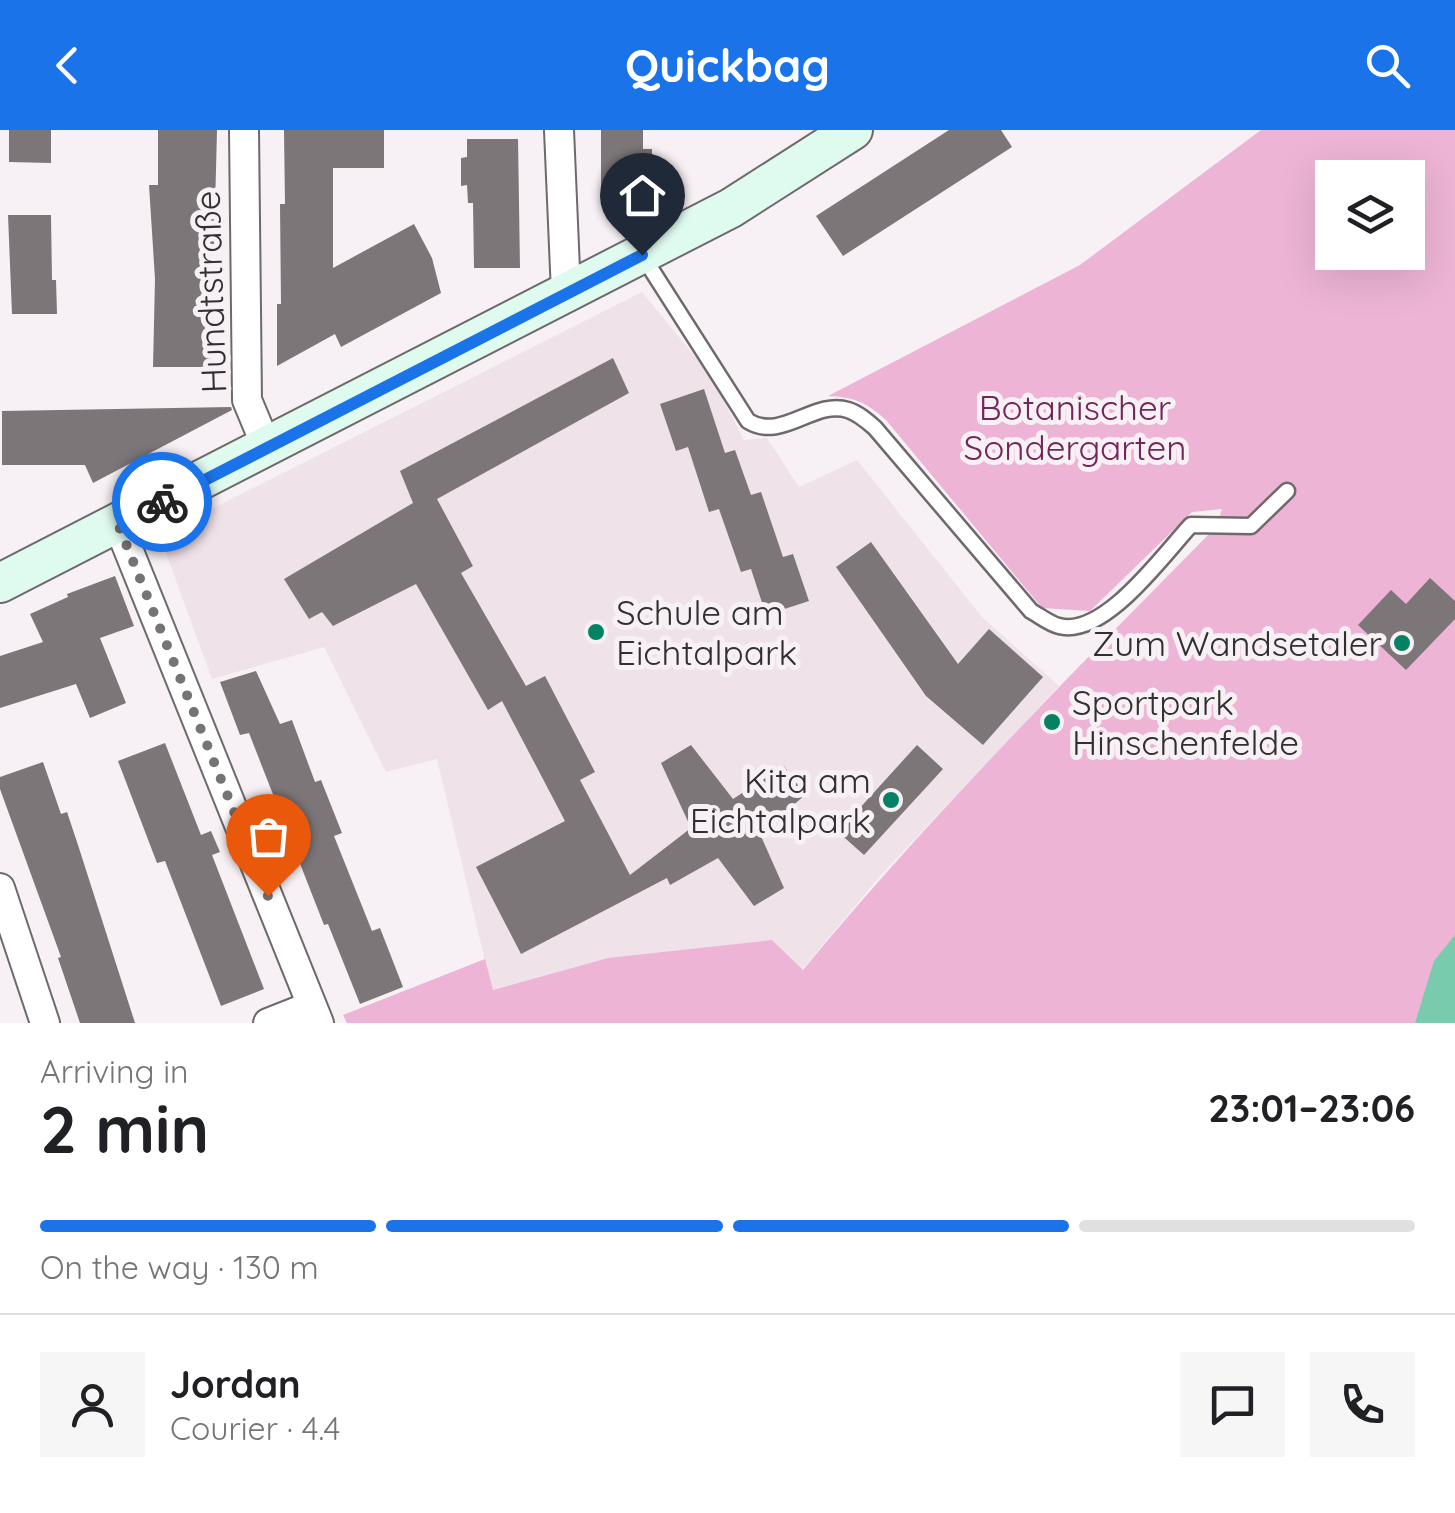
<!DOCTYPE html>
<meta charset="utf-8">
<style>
:root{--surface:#fff;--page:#f6f6f6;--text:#202124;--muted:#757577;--line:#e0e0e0;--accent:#1a73e8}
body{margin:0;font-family:Quicksand,sans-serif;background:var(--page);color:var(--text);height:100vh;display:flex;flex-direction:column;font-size:38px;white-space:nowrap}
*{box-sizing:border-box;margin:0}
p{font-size:32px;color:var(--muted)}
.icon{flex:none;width:55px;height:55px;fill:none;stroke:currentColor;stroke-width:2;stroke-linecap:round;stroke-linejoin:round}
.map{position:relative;height:893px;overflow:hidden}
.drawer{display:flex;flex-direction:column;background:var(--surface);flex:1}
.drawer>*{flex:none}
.controls{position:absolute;left:1315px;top:30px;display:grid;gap:20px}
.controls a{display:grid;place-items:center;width:110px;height:110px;border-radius:0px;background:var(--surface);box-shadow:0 10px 40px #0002;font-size:50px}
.pin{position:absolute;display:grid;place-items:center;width:85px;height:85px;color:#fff;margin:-102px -42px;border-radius:50% 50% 50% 0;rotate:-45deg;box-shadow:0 0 10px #0007}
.pin .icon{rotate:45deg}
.courier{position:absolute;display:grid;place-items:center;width:100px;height:100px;margin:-50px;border:8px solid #1a73e8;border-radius:50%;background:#fff;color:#222;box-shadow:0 2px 12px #0007}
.summary em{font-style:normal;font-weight:800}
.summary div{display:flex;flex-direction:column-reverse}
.summary{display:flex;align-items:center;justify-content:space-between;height:170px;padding:0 40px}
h1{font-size:65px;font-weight:800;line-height:75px}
.bar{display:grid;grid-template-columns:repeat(4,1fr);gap:15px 10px;align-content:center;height:120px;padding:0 40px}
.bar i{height:12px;border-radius:8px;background:var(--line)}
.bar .active{background:var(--accent)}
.bar p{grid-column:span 4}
.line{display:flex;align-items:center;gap:25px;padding:0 40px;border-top:2px solid var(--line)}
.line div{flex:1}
.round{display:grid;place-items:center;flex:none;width:105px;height:105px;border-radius:0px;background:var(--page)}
header{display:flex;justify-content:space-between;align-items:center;height:130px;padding:0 40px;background:var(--accent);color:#fff;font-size:45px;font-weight:800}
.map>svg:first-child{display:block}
.built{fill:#f0e2e9}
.green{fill:#edb4d5;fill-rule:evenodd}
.water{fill:#78ccad}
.building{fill:#7c7679}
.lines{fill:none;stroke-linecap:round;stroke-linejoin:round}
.lane-casing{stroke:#6f696c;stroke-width:19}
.street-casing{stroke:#6f696c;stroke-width:32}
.secondary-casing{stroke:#6f696c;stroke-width:42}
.lane{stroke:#fff;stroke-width:14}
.street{stroke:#fff;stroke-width:28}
.secondary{stroke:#dffaef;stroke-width:38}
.done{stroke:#767375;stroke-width:10;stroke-dasharray:0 18}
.route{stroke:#1a73e8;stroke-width:12}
.poi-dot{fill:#058263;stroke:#f7f0f4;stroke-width:4}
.labels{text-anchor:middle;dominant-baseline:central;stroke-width:10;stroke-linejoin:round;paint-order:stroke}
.street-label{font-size:35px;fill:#312f30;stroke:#f7f0f4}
.park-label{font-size:35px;fill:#74265a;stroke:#f7f0f4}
.poi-label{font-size:35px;fill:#312f30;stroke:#f7f0f4;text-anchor:start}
</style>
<header><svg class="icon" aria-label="back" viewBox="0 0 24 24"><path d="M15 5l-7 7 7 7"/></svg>Quickbag<svg class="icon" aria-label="search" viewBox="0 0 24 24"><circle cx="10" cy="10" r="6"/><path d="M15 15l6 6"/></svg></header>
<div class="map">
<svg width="1455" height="893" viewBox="0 0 1455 893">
<rect width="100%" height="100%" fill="#f7f0f4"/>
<polygon class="built" points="642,162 711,246 744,310 767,308 799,357 857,330 982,487 1059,556 879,747 802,840 608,828 492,860 437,629 386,642 324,517 212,549 164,418 166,402"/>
<path class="green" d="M1261,0H1455V893H347L343,885L485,829L493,860L608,828L772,810L803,840C932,684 1074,541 1216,397L1222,379L1192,382L1090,481L1042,478L886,290C866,272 854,267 828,266L1080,135ZM1332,48H1408V122H1332Z"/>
<polygon class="water" points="1455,805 1455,893 1415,893 1434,831"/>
<g class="building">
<polygon points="9,0 51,0 51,33 9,32"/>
<polygon points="158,0 217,0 211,237 153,237 155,149 149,55 158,55"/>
<polygon points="284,0 384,0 384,38 333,38 333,138 414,94 432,128 441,163 341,217 335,204 277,236 277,174 281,174 280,74 285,74"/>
<polygon points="601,0 643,0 643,19 652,19 652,59 601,59"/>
<polygon points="949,0 1001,0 1012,17 843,126 816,86"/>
<polygon points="467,9 518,9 520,138 474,138 473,73 468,73 467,55 461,56 461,28 467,27"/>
<polygon points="8,85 51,85 52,150 56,150 57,184 12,184"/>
<polygon points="613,228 629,263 437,369 473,436 461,443 526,556 545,546 595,642 580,650 630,745 691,698 661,633 691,615 733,669 784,636 805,665 760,704 784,758 754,776 718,728 670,755 667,748 521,824 476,737 565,691 502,571 488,580 416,454 333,496 322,482 309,489 284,449 413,373 400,341"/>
<polygon points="704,259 725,323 735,320 751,365 761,362 783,427 793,424 809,471 766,485 751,439 741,442 719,379 709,382 688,317 676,321 660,274"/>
<polygon points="231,277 232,280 93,353 85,335 2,335 2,281"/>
<polygon points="871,412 958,534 989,499 1043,547 983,615 926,566 836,437"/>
<polygon points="115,446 134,496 100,508 126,573 90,588 76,554 0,578 0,526 43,512 30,484 68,467 67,464"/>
<polygon points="1430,448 1455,471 1455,489 1406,540 1358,495 1391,460 1406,474"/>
<polygon points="256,541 280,594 292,590 315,652 321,650 342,703 334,706 372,801 380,798 403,857 360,874 328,794 324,795 249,603 240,605 220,552"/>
<polygon points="165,613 201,705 211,701 220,722 212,725 264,859 221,876 165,731 157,733 118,631"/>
<polygon points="917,615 943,639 864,725 838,702"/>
<polygon points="43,632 61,684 67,682 78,715 135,893 80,893 58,828 61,827 0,659 0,647"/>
</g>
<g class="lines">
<g class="lane-casing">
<path id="lane" d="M642,125L748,291C782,312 814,269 848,280C858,283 867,291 875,298L1031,481C1040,486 1050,494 1059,496C1104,508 1163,425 1191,395L1251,396L1287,361"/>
</g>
<g class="street-casing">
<g id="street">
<polyline points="244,0 247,270 267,318"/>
<polyline points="559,0 566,163"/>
<polyline points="118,394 319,893"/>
<polyline points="0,758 45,893"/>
<polyline points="268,893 311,876"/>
</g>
</g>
<g class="secondary-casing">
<polyline id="secondary" points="0,453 731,78 853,0"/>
</g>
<use href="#lane" class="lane"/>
<use href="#street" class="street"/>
<use href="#secondary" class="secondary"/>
</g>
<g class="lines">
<polyline class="done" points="162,372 118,394 268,766"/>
<polyline class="route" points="162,372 642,125"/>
</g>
<g class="poi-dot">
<circle cx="596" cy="502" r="10"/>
<circle cx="1402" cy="513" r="10"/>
<circle cx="1052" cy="592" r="10"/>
<circle cx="891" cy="670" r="10"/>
</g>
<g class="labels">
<g class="street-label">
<text transform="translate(210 162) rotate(-92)">Hundtstraße</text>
</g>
<g class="park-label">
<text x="1075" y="277">Botanischer<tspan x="1075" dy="40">Sondergarten</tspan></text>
</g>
<g class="poi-label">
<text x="616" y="482">Schule am<tspan x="616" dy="40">Eichtalpark</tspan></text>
<text x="1382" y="513" text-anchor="end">Zum Wandsetaler</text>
<text x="1072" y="572">Sportpark<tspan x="1072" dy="40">Hinschenfelde</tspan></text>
<text x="871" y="650" text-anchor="end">Kita am<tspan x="871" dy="40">Eichtalpark</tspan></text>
</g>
</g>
</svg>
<div class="controls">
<a><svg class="icon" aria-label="layers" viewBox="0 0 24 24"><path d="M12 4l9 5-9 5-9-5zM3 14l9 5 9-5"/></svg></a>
</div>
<div class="pin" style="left:268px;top:766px;background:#ea580c"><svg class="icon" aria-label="bag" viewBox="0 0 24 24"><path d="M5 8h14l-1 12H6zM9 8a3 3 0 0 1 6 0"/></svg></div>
<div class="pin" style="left:642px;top:125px;background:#1f2937"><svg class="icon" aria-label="home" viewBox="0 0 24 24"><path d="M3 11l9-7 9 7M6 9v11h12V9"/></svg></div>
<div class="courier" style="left:162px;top:372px"><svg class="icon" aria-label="bike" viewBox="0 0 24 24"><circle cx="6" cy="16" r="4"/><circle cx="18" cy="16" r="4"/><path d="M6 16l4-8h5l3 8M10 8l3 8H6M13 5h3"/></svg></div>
</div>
<section class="drawer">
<div class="summary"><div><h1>2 min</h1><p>Arriving in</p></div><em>23:01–23:06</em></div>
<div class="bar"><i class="active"></i><i class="active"></i><i class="active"></i><i></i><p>On the way · 130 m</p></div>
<div class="line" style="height:180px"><a class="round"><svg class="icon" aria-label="person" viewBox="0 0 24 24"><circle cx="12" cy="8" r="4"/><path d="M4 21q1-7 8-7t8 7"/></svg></a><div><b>Jordan</b><p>Courier · 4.4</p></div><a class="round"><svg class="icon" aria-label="chat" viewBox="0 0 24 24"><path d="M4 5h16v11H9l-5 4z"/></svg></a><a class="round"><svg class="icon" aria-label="phone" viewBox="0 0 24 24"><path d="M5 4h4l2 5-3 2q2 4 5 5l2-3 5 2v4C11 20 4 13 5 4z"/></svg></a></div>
</section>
